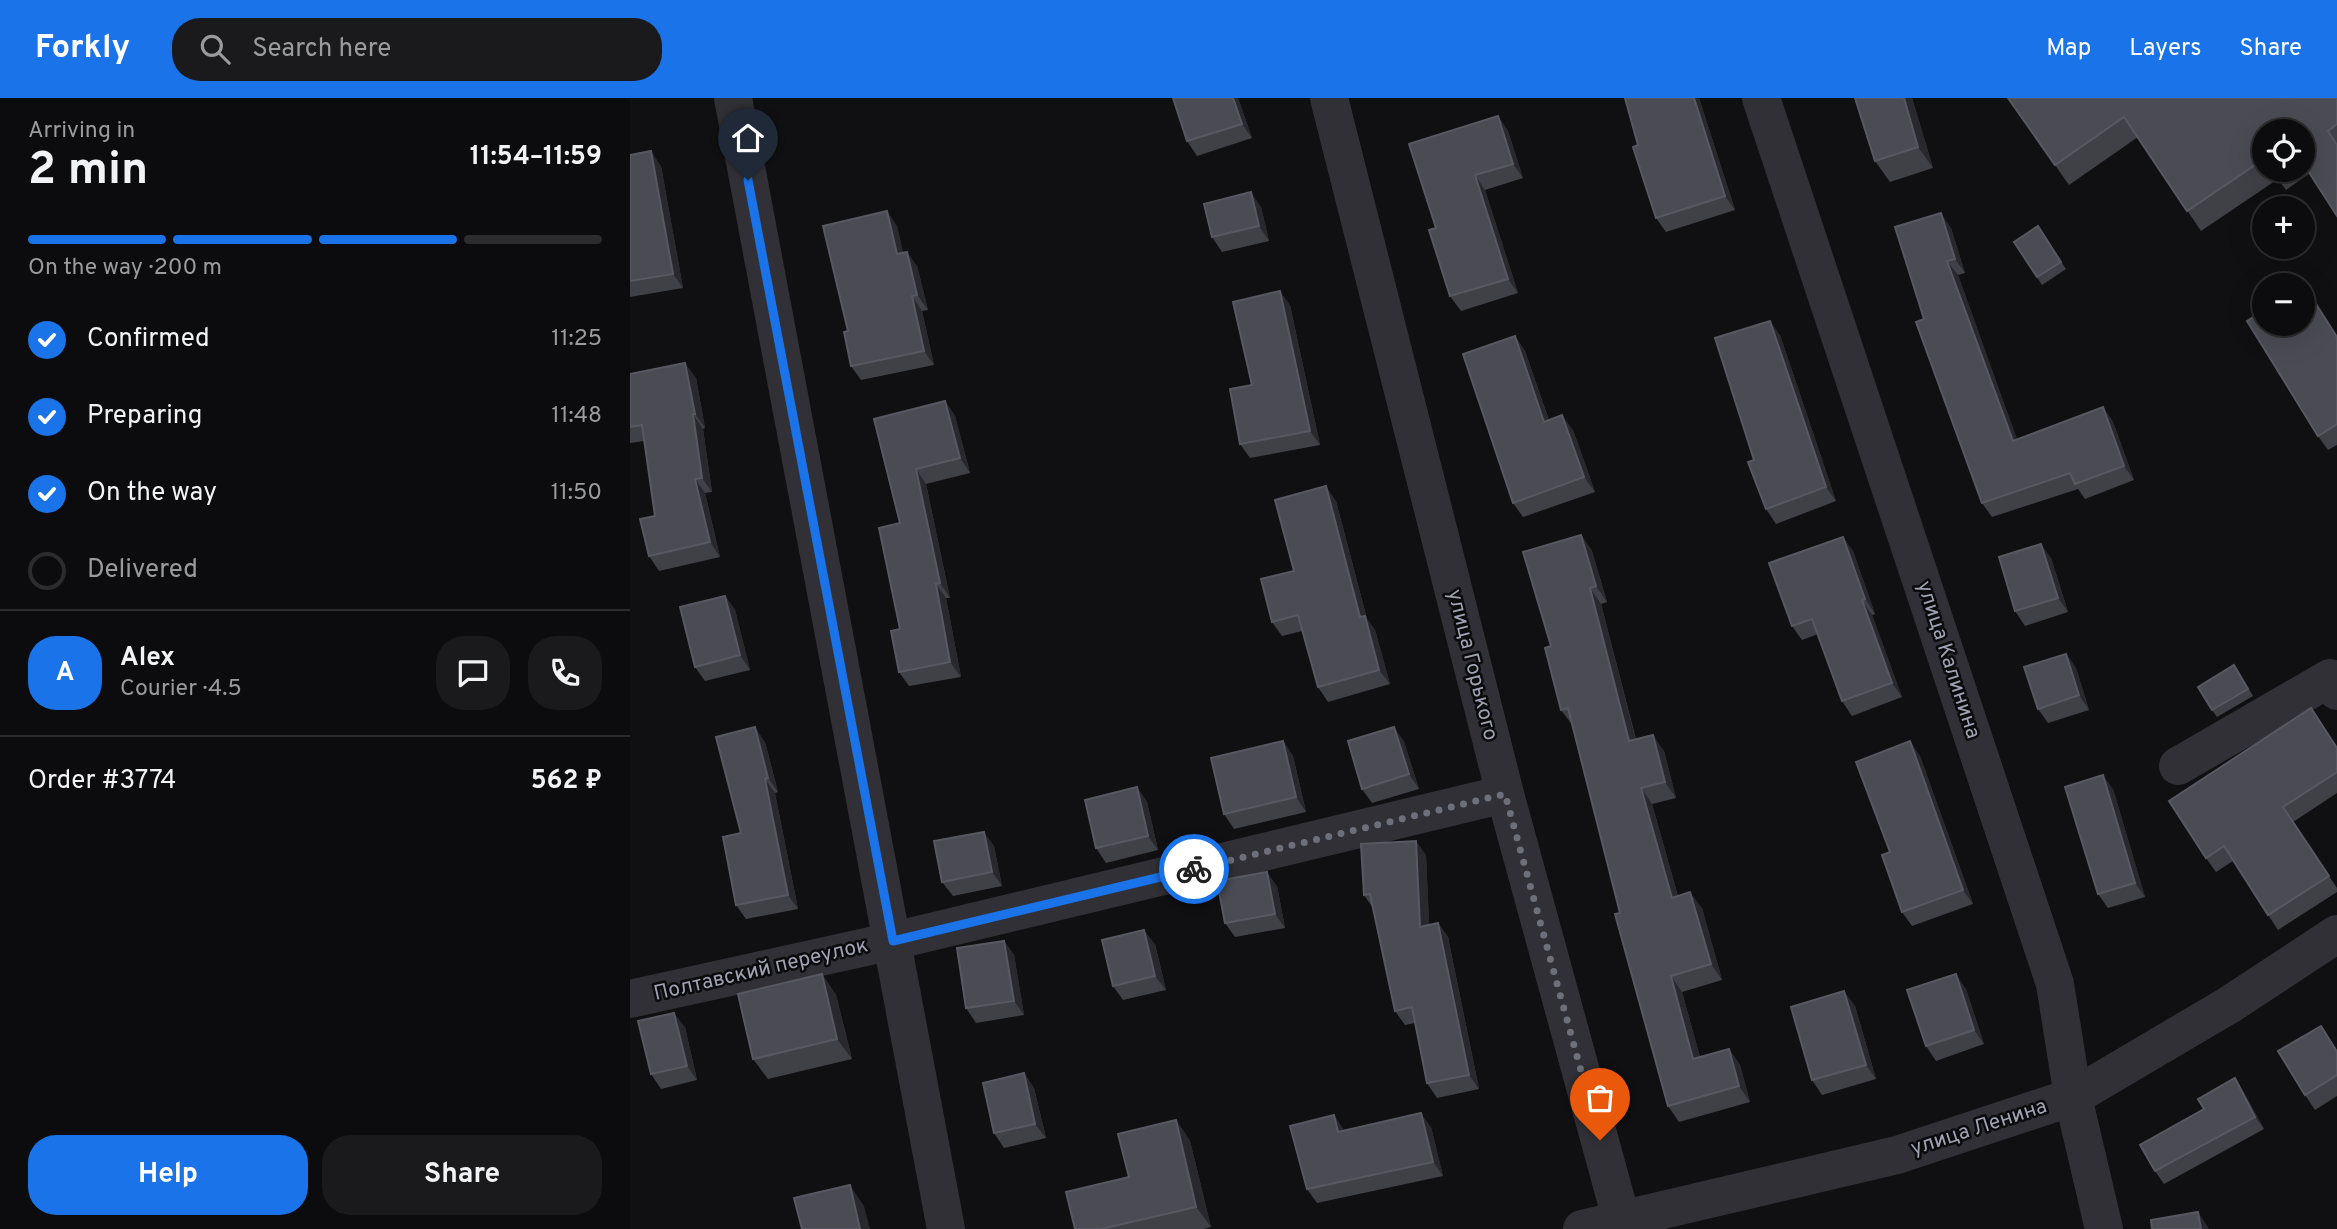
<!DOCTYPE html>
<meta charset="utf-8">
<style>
:root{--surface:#0c0b0d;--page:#1a191b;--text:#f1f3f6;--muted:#9a9b9d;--line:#2c2b2e;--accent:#1a73e8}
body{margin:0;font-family:Overpass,sans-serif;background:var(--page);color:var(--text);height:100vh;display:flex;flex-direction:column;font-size:26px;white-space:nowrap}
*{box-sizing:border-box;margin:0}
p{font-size:23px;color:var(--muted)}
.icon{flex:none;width:38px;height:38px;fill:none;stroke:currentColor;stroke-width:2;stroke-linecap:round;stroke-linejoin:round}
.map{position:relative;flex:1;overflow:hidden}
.sheet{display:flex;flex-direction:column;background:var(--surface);width:630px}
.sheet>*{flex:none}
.tools{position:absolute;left:1622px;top:21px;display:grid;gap:14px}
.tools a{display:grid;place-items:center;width:63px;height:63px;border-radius:50%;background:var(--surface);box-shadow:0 7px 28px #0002,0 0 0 2px var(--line);font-size:35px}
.pin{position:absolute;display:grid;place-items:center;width:60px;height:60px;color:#fff;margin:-72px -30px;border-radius:50% 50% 50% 0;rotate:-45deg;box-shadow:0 0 7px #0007}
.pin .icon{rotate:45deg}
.courier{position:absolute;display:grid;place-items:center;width:70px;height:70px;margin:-35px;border:5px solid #1a73e8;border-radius:50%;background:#fff;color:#222;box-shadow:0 2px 9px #0007}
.overview em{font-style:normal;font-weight:700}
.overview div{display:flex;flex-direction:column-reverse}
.overview{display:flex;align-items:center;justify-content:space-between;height:119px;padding:0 28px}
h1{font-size:46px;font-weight:700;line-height:52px}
.bar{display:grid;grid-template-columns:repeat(4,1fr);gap:10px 7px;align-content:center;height:84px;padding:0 28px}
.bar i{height:9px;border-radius:5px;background:var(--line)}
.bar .selected{background:var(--accent)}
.bar p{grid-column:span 4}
.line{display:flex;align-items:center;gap:18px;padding:0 28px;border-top:2px solid var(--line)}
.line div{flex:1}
.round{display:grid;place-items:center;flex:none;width:74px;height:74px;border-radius:28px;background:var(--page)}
ol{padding:0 28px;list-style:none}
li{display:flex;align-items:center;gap:21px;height:77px}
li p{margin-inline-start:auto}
li .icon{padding:7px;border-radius:50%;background:var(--accent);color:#fff;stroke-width:4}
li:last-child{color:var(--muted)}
li i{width:38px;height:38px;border:4px solid var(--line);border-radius:50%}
.cta{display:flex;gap:14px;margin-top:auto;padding:14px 28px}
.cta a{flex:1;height:80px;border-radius:28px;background:var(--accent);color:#fff;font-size:28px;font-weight:700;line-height:80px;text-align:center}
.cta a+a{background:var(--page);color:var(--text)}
header{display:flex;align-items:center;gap:42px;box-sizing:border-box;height:98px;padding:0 35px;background:var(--accent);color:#fff}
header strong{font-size:33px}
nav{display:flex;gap:38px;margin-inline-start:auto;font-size:24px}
.search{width:490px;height:63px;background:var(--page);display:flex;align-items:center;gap:18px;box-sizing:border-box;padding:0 24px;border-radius:28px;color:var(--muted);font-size:26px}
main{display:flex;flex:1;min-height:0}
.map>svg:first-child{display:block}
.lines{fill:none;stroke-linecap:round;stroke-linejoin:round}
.minor{stroke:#303036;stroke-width:38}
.wall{fill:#404047;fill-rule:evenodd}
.shaded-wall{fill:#29282d}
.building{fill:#4a4b53;stroke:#585862;stroke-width:2}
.done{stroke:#6d6f7a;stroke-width:7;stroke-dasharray:0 12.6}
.route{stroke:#1a73e8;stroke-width:9}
.labels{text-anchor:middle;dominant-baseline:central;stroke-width:5;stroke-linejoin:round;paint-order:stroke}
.street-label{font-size:21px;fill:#9fa2b3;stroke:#0b0a0c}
</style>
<header>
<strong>Forkly</strong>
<div class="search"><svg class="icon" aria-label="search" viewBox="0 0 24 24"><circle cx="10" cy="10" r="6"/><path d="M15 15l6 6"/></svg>Search here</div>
<nav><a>Map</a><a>Layers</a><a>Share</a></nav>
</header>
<main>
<section class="sheet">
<div class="overview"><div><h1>2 min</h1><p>Arriving in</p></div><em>11:54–11:59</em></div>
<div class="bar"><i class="selected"></i><i class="selected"></i><i class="selected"></i><i></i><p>On the way · 200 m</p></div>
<ol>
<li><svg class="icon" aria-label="check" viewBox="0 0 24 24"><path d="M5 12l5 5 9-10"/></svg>Confirmed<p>11:25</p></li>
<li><svg class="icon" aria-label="check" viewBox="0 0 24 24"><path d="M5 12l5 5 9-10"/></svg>Preparing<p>11:48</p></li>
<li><svg class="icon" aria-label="check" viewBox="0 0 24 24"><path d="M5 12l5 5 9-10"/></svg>On the way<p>11:50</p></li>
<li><i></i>Delivered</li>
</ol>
<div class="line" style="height:126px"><b class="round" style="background:var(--accent);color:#fff">A</b><div><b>Alex</b><p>Courier · 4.5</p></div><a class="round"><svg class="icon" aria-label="chat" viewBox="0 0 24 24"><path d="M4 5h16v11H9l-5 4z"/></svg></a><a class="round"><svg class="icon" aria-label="phone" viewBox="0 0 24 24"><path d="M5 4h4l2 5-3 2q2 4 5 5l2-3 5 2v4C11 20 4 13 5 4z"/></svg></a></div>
<div class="line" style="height:91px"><div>Order #3774</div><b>562 ₽</b></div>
<div class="cta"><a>Help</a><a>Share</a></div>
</section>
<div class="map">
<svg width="1707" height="1131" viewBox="0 0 1707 1131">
<rect width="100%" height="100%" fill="#100f11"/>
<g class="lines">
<g class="minor">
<polyline points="103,0 316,1131"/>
<polyline points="699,0 875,696 994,1131"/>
<polyline points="1131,0 1425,886 1443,999 1474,1131"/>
<polyline points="1548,668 1700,580 1707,593"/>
<polyline points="0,901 263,843 875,696"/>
<polyline points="952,1131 1267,1057 1443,999 1599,907 1707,836"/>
</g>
</g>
<g class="wall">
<polygon points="608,0 622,40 567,58 557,43"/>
<polygon points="995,0 1069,0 1105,112 1036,134 1026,120 1008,47"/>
<polygon points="1225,0 1282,0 1303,70 1260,84 1245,63"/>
<path d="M1378,0H1707V118L1680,75L1656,92L1648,81L1571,133L1508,39L1439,87ZM1634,33H1673V72H1634Z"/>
<polygon points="868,18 878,33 893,80 855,92 888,195 831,213 820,198 806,130"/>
<polygon points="0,57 31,68 53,190 0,199"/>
<polygon points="631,109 639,143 592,154 582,139"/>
<polygon points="267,128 273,155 287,168 298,212 292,213 304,267 231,282 221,268 218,233"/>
<polygon points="1408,128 1436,171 1412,187 1384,144"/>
<polygon points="1321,130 1335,175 1328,177 1387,342 1473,309 1483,324 1504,382 1455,401 1448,391 1362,419 1352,405 1294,221"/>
<polygon points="1674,187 1707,238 1707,347 1698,352 1688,338"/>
<polygon points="660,207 690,347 620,360 610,346 622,287"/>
<polygon points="1150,237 1206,403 1146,426 1136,411"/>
<polygon points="885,238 895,253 919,322 943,332 965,394 893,419 883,405"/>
<polygon points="0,276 66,280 75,330 73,331 82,394 75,395 90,459 29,473 19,458 25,418 14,343 0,345"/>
<polygon points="315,303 325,318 340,375 296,386 320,500 316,500 331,579 279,588 269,574 270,425 244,321"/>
<polygon points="706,403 737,521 745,532 760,586 698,604 688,589 672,533 652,538 642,524 664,473"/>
<polygon points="951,437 962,453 977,504 971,506 1006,641 1034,653 1046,700 1022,706 1048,798 1072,810 1092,882 1052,894 1070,959 1099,951 1110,967 1120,1004 1049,1024 1038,1008 943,628 931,612"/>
<polygon points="1223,453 1245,516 1242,517 1272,599 1222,618 1212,603 1188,536 1172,542 1162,528"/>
<polygon points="1421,460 1438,514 1395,528 1385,513"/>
<polygon points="95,498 105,512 120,572 75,583 65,569"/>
<polygon points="1436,556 1446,570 1459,612 1418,625 1408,611"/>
<polygon points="1609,575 1623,598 1587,619 1582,612"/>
<polygon points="764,629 774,644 789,691 742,705 732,691"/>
<polygon points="653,643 663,658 676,714 604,731 594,716"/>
<polygon points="135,644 148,694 145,695 168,811 116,821 106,807 111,735"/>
<polygon points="1707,649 1707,695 1663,724 1707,790 1707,794 1648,832 1603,763 1586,774 1576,760"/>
<polygon points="1290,658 1343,806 1282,828 1272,814"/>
<polygon points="507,689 517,704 528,752 476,765 466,750"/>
<polygon points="1483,691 1515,799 1478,810 1468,796"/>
<polygon points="364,748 372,788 323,798 312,784"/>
<polygon points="796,757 799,827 808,825 818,839 849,991 807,1000 797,985 785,925 775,927 765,913 743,810 734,797"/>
<polygon points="647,788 655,830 605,839 595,825"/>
<polygon points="374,843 384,857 394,917 346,925 336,910"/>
<polygon points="525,846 536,892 493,902 483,888"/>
<polygon points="192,876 206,897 222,961 138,981 123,961"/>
<polygon points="1336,891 1354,946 1306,963 1296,948"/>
<polygon points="1225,908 1246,981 1192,997 1182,982"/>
<polygon points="1691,928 1707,952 1707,998 1685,1012 1675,997"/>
<polygon points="55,929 67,982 31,991 21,976"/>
<polygon points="394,975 404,990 416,1040 374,1050 364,1035"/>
<polygon points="1613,993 1634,1031 1534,1086 1525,1073"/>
<polygon points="546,1022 560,1043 581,1129 574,1131 445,1131 499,1079"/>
<polygon points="801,1029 813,1078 687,1105 677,1091 714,1032 714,1033"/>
</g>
<g class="shaded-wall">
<polygon points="603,0 608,0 622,40 612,26"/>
<polygon points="1064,0 1069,0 1105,112 1095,98"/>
<polygon points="1274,0 1282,0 1303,70 1288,49"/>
<polygon points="868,18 878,33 893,80 883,66"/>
<polygon points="21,53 31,68 53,190 43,176"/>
<polygon points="845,77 855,92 888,195 878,181"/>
<polygon points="621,94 631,109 639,143 629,128"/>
<polygon points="257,113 267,128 277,171 267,156"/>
<polygon points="1311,115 1321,130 1335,175 1325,161"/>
<polygon points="277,154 287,168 298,212 287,197"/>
<polygon points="1317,163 1328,177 1393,358 1383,343"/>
<polygon points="650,193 660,207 690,347 680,333"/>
<polygon points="282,198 292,213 304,267 294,253"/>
<polygon points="1140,223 1150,237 1206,403 1196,389"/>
<polygon points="885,238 895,253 924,338 914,324"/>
<polygon points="55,265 66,280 75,330 65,316"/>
<polygon points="315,303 325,318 340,375 330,360"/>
<polygon points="1473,309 1483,324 1504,382 1494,368"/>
<polygon points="63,316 73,331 82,394 72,380"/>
<polygon points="932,317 943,332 965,394 954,379"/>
<polygon points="286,371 296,386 320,500 310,485"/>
<polygon points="65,381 75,395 90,459 80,444"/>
<polygon points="696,388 706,403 737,521 745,532 760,586 749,572 730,519"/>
<polygon points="951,437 962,453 977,504 966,488"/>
<polygon points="1213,439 1223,453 1245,516 1235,501"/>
<polygon points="1411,446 1421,460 1438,514 1428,500"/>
<polygon points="306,486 316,500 331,579 320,564"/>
<polygon points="960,490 971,506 1010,659 999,643"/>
<polygon points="95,498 105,512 120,572 110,557"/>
<polygon points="1232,502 1242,517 1272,599 1262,585"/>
<polygon points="1436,556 1446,570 1459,612 1449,597"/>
<polygon points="125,629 135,644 148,694 138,680"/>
<polygon points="764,629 774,644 789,691 779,676"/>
<polygon points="1023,637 1034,653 1046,700 1035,684"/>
<polygon points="653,643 663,658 676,714 666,699"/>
<polygon points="1280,643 1290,658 1343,806 1333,792"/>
<polygon points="1473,677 1483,691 1515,799 1505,785"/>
<polygon points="135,681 145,695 168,811 158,797"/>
<polygon points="507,689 517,704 528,752 518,738"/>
<polygon points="1011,690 1022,706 1053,816 1042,800"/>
<polygon points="354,734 364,748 372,788 362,774"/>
<polygon points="786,743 796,757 800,843 790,829"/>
<polygon points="637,774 647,788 655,830 645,816"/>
<polygon points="1060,794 1072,810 1092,882 1081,866"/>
<polygon points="808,825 818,839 849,991 839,977"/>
<polygon points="514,832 525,846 536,892 525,878"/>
<polygon points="374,843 384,857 394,917 384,903"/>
<polygon points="192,876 206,897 222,961 207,941"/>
<polygon points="1326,876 1336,891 1354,946 1344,932"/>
<polygon points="1041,878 1052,894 1075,977 1063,961"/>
<polygon points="1214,893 1225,908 1246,981 1236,967"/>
<polygon points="44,915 55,929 67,982 57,968"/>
<polygon points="1099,951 1110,967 1120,1004 1109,988"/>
<polygon points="394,975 404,990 416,1040 405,1026"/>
<polygon points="1605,980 1613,993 1634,1031 1625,1019"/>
<polygon points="791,1015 801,1029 813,1078 803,1064"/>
<polygon points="704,1017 714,1032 718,1049 708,1034"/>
<polygon points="546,1022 560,1043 581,1129 566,1109"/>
<polygon points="220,1087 234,1108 240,1131 230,1131"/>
<polygon points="1568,1114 1578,1129 1579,1131 1571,1131"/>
</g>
<g class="building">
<polygon points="543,0 603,0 612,26 557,43"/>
<polygon points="995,0 1064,0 1095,98 1026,120 1003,49 1008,47"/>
<polygon points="1225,0 1274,0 1288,49 1245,63"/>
<polygon points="1378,0 1707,0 1707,26 1698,33 1707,47 1707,118 1673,65 1673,33 1634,33 1634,62 1634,61 1557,113 1494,19 1425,67"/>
<polygon points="868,18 883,66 845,77 878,181 820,198 799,132 806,130 779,46"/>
<polygon points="21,53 43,176 0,183 0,57"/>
<polygon points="621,94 629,128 582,139 574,106"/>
<polygon points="257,113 267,156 277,154 287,197 282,198 294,253 221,268 214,234 218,233 193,128"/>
<polygon points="1311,115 1325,161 1317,163 1383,343 1473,309 1494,368 1445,386 1440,375 1352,405 1286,224 1294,221 1265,129"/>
<polygon points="1408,128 1431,164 1407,179 1384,144"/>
<polygon points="1674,187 1707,239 1707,326 1688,338 1617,223 1634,212 1634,226 1673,226 1673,188"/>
<polygon points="650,193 680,333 610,346 600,291 622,287 603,204"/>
<polygon points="1140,223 1196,389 1136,411 1118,364 1124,362 1085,240"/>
<polygon points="885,238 914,324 932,317 954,379 883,405 833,256"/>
<polygon points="55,265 65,316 63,316 72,380 65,381 80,444 19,458 10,421 25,418 12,327 0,329 0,276"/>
<polygon points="315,303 330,360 286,371 310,485 306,486 320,564 269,574 261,533 270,531 249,430 270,425 244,321"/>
<polygon points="696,388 730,519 735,518 749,572 688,589 668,517 642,524 631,481 664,473 645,402"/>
<polygon points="951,437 966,488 960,490 999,643 1023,637 1035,684 1011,690 1042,800 1060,794 1081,866 1041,878 1063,961 1099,951 1109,988 1038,1008 985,816 990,815 938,610 931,612 915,550 921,548 893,454"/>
<polygon points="1213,439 1235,501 1232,502 1262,585 1212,603 1182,521 1162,528 1139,465"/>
<polygon points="1411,446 1428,500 1385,513 1369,459"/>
<polygon points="95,498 110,557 65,569 50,509"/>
<polygon points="1436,556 1449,597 1408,611 1394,569"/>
<polygon points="1604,567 1618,591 1582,612 1568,589"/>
<polygon points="1681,610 1707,650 1707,674 1653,709 1699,778 1638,817 1594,748 1576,760 1539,703"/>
<polygon points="125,629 138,680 135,681 158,797 106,807 93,739 111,735 86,639"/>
<polygon points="764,629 779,676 732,691 718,643"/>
<polygon points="653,643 666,699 594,716 581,660"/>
<polygon points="1280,643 1333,792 1272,814 1252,757 1260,754 1226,664"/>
<polygon points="1473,677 1505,785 1468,796 1435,689"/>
<polygon points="507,689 518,738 466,750 455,702"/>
<polygon points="354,734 362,774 312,784 304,743"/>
<polygon points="786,743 790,829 808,825 839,977 797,985 782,909 765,913 740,796 734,797 731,746"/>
<polygon points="637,774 645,816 595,825 587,783"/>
<polygon points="514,832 525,878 483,888 472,842"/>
<polygon points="374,843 384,903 336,910 327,850"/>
<polygon points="192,876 207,941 123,961 108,896"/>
<polygon points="1326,876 1344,932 1296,948 1277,892"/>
<polygon points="1214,893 1236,967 1182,982 1161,909"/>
<polygon points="44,915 57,968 21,976 8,923"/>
<polygon points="1691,928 1707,954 1707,977 1675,997 1648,953"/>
<polygon points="394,975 405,1026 364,1035 353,985"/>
<polygon points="1605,980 1625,1019 1525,1073 1510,1047 1574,1011 1568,1001"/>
<polygon points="791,1015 803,1064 677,1091 660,1028 704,1017 708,1034"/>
<polygon points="546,1022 566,1109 471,1131 445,1131 436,1094 499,1079 488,1036"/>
<polygon points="220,1087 230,1131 172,1131 164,1100"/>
<polygon points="1568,1114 1571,1131 1522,1131 1521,1122"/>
</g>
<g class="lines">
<polyline class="done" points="564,771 875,696 970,1042"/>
<polyline class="route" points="118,82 263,843 564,771"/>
</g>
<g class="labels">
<g class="street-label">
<text transform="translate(1318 562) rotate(72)">улица Калинина</text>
<text transform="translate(842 567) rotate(76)">улица Горького</text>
<text transform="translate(131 872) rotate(-13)">Полтавский переулок</text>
<text transform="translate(1349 1030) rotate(-18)">улица Ленина</text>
</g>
</g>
</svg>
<div class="tools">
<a><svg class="icon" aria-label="locate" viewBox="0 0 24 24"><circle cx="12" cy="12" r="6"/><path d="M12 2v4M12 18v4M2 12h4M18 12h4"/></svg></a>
<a>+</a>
<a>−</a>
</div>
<div class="pin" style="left:970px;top:1042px;background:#ea580c"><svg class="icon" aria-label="bag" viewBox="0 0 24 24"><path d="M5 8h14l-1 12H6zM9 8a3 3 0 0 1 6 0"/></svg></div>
<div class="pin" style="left:118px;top:82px;background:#1f2937"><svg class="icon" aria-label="home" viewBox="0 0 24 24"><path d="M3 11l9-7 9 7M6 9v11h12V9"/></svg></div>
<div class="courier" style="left:564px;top:771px"><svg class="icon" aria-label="bike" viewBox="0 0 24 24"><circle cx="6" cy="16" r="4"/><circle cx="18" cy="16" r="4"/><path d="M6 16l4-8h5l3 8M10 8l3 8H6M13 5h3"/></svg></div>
</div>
</main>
